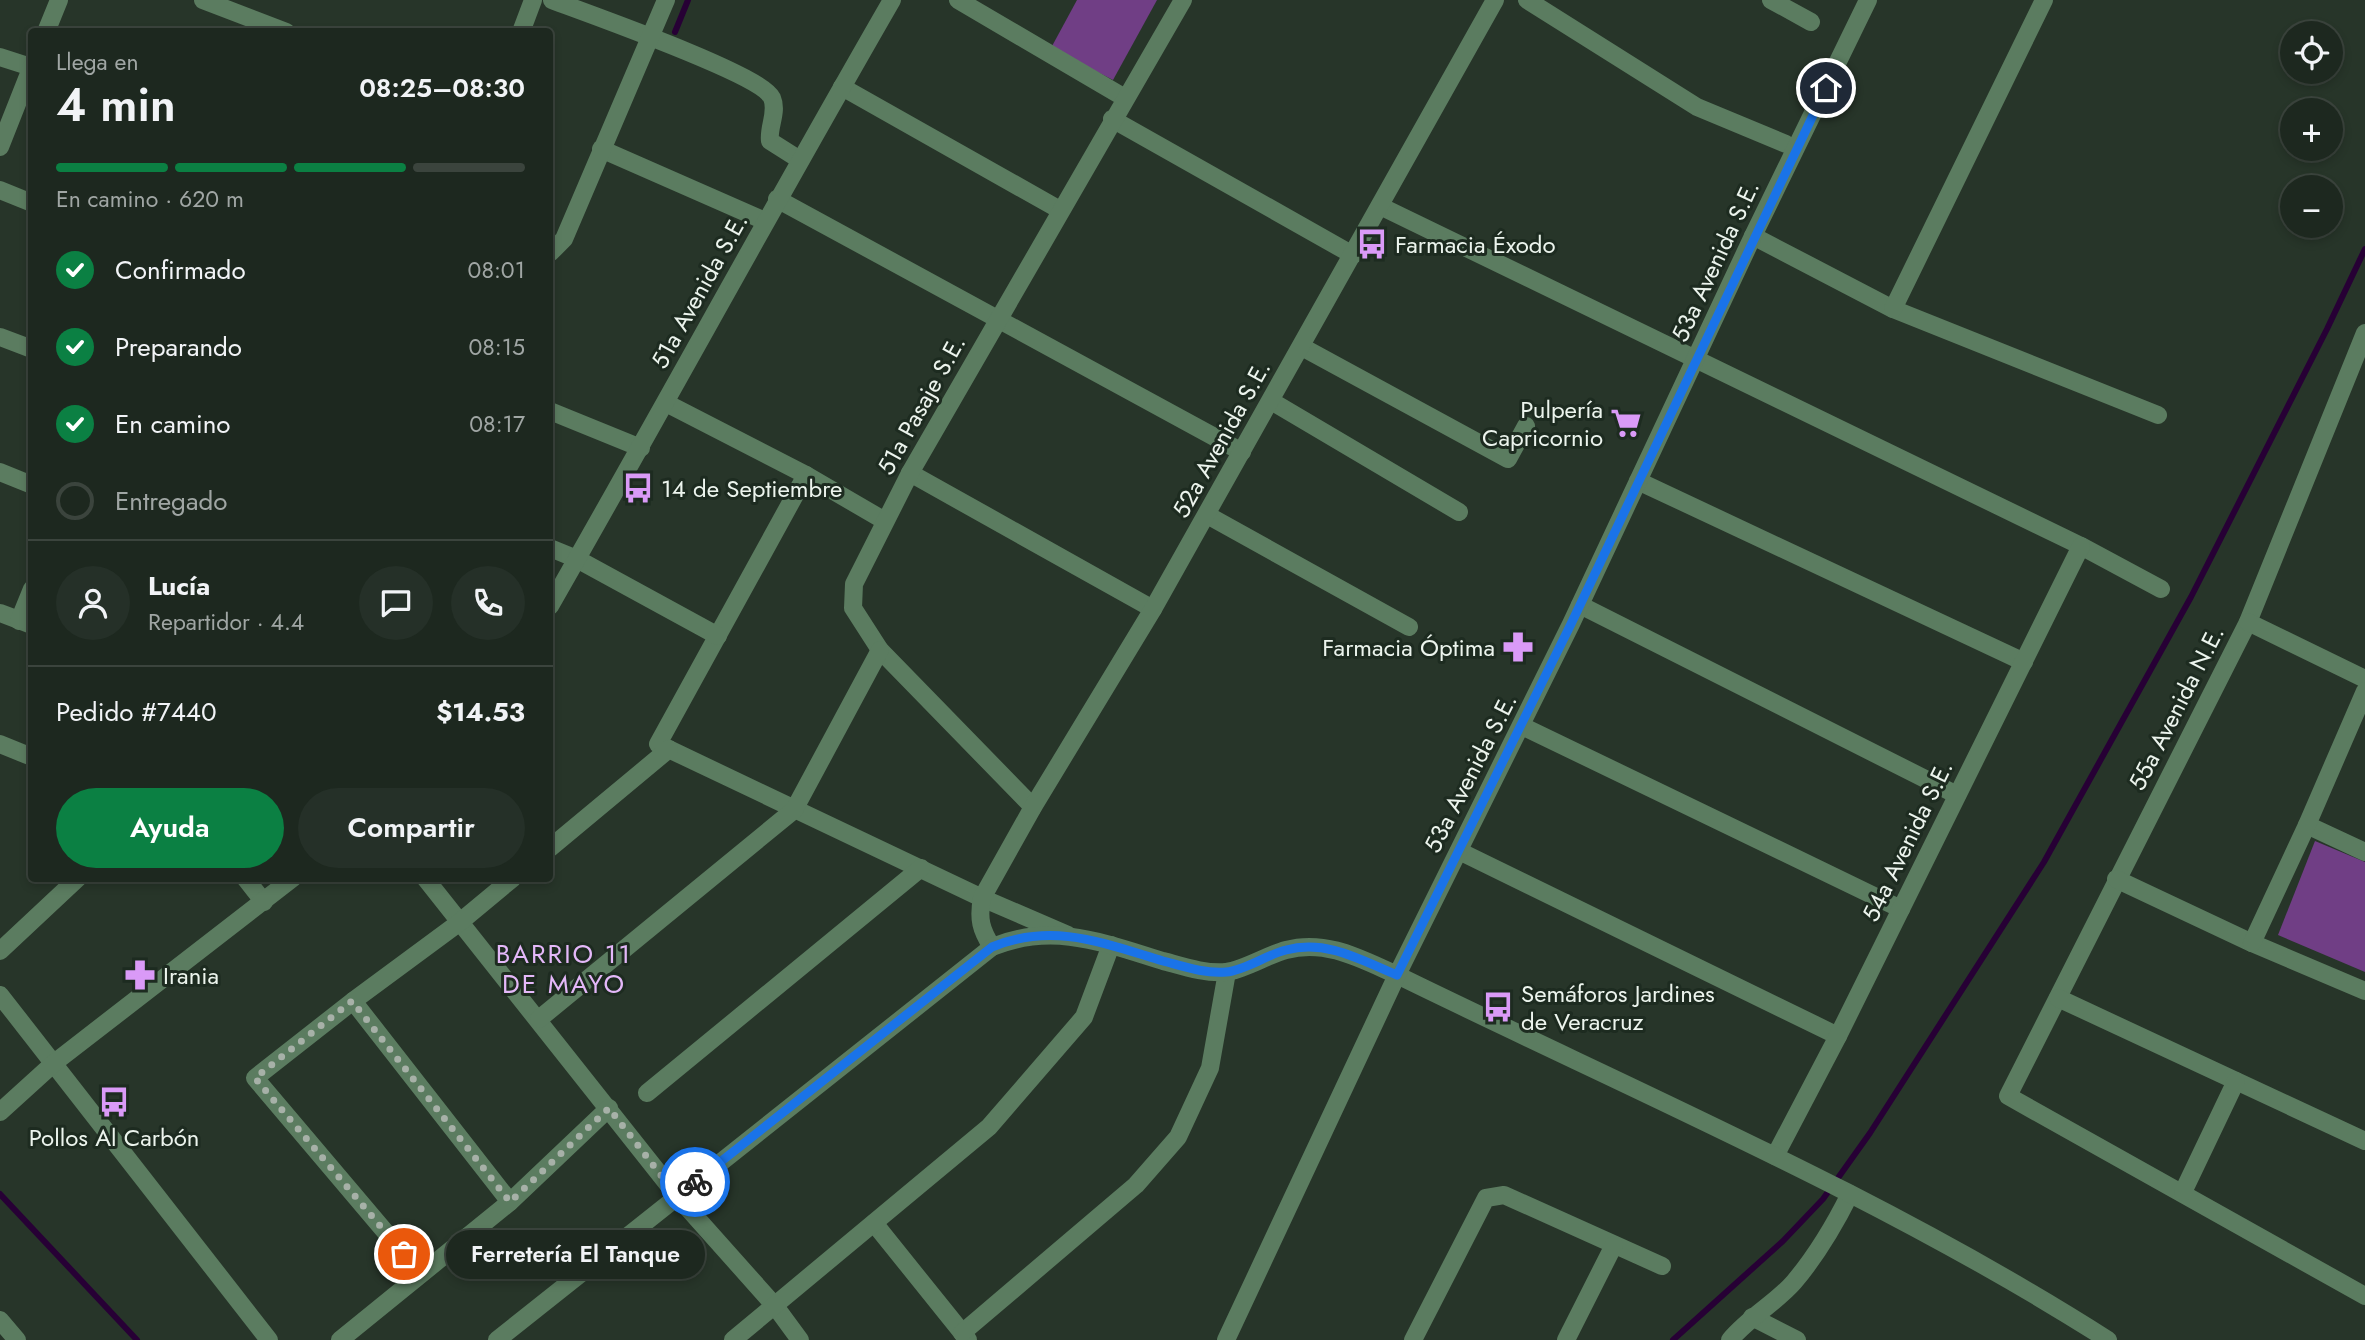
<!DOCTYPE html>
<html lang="es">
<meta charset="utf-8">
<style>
:root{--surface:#1d281f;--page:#253028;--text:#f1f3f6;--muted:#a0a6a4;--line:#3b443d;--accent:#0b8043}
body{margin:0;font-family:Jost,sans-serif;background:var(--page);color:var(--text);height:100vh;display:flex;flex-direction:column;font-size:26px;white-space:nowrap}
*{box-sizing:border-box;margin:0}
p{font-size:23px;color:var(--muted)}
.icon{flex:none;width:38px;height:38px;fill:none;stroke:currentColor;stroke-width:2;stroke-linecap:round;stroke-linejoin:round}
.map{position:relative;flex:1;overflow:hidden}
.side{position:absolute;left:28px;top:28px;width:525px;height:854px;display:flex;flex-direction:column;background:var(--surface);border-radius:7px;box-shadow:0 4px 10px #0003,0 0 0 2px var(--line)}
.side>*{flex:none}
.controls{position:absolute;left:2280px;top:21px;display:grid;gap:14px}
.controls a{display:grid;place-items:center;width:63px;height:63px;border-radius:50%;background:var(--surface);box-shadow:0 4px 10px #0003,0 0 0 2px var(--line);font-size:35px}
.pin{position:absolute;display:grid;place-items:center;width:60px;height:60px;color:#fff;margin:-30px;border:4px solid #fff;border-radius:50%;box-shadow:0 2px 7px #0007}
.courier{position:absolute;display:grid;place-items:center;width:70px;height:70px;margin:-35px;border:5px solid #1a73e8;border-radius:50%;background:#fff;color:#222;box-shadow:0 2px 9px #0007}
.bubble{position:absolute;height:49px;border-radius:24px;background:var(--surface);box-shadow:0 4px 10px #0003,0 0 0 2px var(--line);font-size:23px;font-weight:600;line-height:49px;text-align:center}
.head em{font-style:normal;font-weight:600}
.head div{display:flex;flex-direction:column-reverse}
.head{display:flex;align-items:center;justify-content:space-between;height:119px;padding:0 28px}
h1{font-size:46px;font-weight:600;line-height:52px}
.bar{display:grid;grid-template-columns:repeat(4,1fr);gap:10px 7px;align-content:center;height:84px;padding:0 28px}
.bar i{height:9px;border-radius:5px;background:var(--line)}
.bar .active{background:var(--accent)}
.bar p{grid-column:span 4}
.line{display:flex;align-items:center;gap:18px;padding:0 28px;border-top:2px solid var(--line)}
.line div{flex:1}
.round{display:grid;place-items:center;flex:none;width:74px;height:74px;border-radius:37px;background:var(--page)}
ol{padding:0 28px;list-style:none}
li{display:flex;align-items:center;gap:21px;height:77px}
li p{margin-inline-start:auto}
li .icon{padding:7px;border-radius:50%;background:var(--accent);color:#fff;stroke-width:4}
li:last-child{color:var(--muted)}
li i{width:38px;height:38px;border:4px solid var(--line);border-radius:50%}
.button{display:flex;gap:14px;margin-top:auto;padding:14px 28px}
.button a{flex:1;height:80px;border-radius:42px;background:var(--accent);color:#fff;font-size:28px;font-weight:600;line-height:80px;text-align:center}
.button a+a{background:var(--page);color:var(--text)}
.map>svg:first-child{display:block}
.green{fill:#703e85}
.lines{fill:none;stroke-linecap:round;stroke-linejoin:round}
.stream{stroke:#270035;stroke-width:6}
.minor{stroke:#5b7c60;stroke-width:18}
.tertiary{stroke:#5b7c60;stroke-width:18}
.done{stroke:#a7b1a8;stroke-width:7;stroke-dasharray:0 12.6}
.route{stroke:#1a73e8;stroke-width:9}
.labels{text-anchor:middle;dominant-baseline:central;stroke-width:6;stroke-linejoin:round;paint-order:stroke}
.poi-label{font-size:24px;fill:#ecf4ed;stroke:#1d2b20;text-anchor:start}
.street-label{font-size:24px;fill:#ecf4ed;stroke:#1d2b20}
.neighbourhood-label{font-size:26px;letter-spacing:2px;fill:#e4b8f9;stroke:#1d2b20}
</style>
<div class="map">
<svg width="2365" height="1340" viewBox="0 0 2365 1340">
<rect width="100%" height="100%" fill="#273529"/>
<g class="green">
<polygon points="1077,0 1157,0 1113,80 1051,48"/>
<polygon points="2315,841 2365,862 2365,972 2278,935"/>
</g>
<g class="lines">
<g class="stream">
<polyline points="675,32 688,0"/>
<polyline points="0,1194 137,1340"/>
<polyline points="1673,1340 1783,1241 1823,1199 1870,1133 2044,862 2191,597 2327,329 2365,249"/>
</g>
<g class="minor">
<polyline points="203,0 286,32"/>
<path d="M552,0C586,13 761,74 772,98C778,112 768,127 770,141L800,160"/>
<polyline points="958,0 1125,98"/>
<polyline points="1527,0 1697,107 1786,144"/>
<polyline points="1771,0 1811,22"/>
<polyline points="46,32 59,0"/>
<polyline points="521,32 533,0"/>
<polyline points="0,57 31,67"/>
<polyline points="842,87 1060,210"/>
<polyline points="1112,119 1353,255"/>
<polyline points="0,147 32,66"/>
<polyline points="601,149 765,221"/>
<polyline points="0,190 32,203"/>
<polyline points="777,199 1242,452"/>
<polyline points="1380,206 2081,546 2161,589"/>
<polyline points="1753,236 1893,309 2158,415"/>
<polyline points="550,253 564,239 666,0"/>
<polyline points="1893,309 2044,0"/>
<polyline points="2365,333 2248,622 2008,1096 2365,1296"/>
<polyline points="0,337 32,349"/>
<polyline points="1302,347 1508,459 1526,426"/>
<polyline points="1271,401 1459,512"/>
<polyline points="666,403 806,475 885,521"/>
<polyline points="550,411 641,448"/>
<polyline points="0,472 32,485"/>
<polyline points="910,473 1153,609"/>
<polyline points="806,475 658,744 982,898 1068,935"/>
<polyline points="1638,481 2024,662"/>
<polyline points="1207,515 1409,627"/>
<polyline points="550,548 577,559 718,636"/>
<polyline points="1580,605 1957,795"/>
<path d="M550,606C665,405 776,201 892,0"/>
<polyline points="0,613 32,625"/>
<polyline points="19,621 32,589"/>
<polyline points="2248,622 2365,679"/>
<polyline points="1522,726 1901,909"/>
<polyline points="0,744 32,757"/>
<polyline points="1033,807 880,650 853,608 854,584 910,473 1183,0"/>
<polyline points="2307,825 2365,852"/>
<polyline points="550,848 669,749"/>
<polyline points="1459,851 1838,1036"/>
<polyline points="245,878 264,902"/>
<polyline points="425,878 677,1196 775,1306 800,1340"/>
<polyline points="2116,879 2252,943 2365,991"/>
<polyline points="2252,943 2307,825 2365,691"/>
<polyline points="0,951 78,878"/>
<polyline points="0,995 269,1340"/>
<polyline points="2058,998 2365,1141"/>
<polyline points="353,1001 510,1202"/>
<polyline points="539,1019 794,810 880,650"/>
<polyline points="647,1093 921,868"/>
<polyline points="0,1112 54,1063 293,878"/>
<polyline points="1775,1156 1838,1036 2081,546"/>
<polyline points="2183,1192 2236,1081"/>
<polyline points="874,1223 968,1340"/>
<polyline points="421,1274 255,1078 353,1001 460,922 513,878"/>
<polyline points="1752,1317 1797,1340"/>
<polyline points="0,1320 17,1340"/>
<polyline points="962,1333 1136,1185 1178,1137 1210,1068 1227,972"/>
<polyline points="340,1340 510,1202 609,1108"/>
<path d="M497,1340L992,947C981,930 978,919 982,898L1033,807L1153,609L1495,0"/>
<polyline points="733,1340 989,1127 1084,1017 1111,945"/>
<polyline points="1413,1340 1486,1198 1504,1195 1662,1266"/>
<polyline points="1566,1340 1614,1245"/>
<path d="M1730,1340C1750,1316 1776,1303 1794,1282C1816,1256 1835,1224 1850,1194"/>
</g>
<g class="tertiary">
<path d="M992,947C1053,922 1104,943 1163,961C1182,966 1205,974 1226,972C1244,970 1267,955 1286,950C1326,939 1361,959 1397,975C1636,1092 1884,1197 2108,1340"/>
<polyline points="1226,1340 1397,975 1571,624 1753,236 1868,0"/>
</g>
</g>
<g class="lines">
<polyline class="done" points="404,1254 255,1078 352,1001 510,1202 609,1108 677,1196 695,1182"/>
<path class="route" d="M695,1182L992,947C1053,922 1103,943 1163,961C1182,966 1205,974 1226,972C1246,970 1266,955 1286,950C1326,939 1361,960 1397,975L1571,624L1826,88"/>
</g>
<defs>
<g id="bus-bare" transform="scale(2.415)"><path d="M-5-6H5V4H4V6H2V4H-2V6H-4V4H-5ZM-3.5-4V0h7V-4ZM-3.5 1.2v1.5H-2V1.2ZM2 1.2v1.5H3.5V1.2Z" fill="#da9af7" stroke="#1d2b20" stroke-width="2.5" paint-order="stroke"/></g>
<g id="supermarket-bare" transform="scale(2.415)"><path d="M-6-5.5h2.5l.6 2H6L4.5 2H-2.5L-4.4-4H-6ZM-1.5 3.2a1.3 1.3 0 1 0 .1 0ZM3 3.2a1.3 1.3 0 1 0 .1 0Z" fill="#da9af7" stroke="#1d2b20" stroke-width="2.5" paint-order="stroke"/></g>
<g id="pharmacy-bare" transform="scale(2.415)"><path d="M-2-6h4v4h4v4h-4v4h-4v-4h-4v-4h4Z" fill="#da9af7" stroke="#1d2b20" stroke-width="2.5" paint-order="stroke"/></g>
</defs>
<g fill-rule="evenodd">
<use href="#bus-bare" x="1372" y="244"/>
<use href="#supermarket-bare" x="1626" y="423"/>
<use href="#bus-bare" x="638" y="488"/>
<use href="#pharmacy-bare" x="1518" y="647"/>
<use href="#pharmacy-bare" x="140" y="975"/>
<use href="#bus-bare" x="1498" y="1007"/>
<use href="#bus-bare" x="114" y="1102"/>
</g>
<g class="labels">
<g class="poi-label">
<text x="1395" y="244">Farmacia Éxodo</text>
<text x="1603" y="409" text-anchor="end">Pulpería<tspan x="1603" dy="28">Capricornio</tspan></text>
<text x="661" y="488">14 de Septiembre</text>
<text x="1495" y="647" text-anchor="end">Farmacia Óptima</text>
<text x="163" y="975">Irania</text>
<text x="1521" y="993">Semáforos Jardines<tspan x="1521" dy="28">de Veracruz</tspan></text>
<text x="114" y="1137" text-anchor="middle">Pollos Al Carbón</text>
</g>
<g class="street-label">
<text transform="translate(1715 261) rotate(-65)">53a Avenida S.E.</text>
<text transform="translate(699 291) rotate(-61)">51a Avenida S.E.</text>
<text transform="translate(921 405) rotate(-61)">51a Pasaje S.E.</text>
<text transform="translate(1221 439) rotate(-61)">52a Avenida S.E.</text>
<text transform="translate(2176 708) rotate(-63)">55a Avenida N.E.</text>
<text transform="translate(1470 773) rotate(-63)">53a Avenida S.E.</text>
<text transform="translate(1907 841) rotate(-64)">54a Avenida S.E.</text>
</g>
<g class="neighbourhood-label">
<text x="564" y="954">BARRIO 11<tspan x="564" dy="30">DE MAYO</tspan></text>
</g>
</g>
</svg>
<div class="controls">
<a><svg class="icon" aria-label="locate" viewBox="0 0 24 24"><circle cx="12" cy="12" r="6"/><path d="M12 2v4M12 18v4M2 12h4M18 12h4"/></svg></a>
<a>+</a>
<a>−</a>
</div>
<div class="pin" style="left:404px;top:1254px;background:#ea580c"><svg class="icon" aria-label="bag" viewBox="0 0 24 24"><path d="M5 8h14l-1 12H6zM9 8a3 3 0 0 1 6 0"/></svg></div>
<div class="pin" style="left:1826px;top:88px;background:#1f2937"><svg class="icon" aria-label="home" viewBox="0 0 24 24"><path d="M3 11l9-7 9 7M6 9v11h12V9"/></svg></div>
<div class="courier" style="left:695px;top:1182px"><svg class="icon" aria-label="bike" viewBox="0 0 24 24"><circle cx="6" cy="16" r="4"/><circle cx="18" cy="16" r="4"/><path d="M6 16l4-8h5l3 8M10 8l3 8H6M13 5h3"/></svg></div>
<div class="bubble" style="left:446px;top:1230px;width:259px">Ferretería El Tanque</div>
<section class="side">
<div class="head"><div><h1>4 min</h1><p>Llega en</p></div><em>08:25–08:30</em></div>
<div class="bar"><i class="active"></i><i class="active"></i><i class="active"></i><i></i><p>En camino · 620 m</p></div>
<ol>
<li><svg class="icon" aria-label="check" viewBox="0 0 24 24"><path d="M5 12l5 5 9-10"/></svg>Confirmado<p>08:01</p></li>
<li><svg class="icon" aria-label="check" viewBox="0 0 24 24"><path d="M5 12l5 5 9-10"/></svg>Preparando<p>08:15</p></li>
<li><svg class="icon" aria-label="check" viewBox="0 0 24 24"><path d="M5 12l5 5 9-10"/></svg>En camino<p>08:17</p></li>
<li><i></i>Entregado</li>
</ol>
<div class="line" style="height:126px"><a class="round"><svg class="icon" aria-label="person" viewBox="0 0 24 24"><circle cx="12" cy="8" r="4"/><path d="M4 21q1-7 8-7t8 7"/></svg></a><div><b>Lucía</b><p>Repartidor · 4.4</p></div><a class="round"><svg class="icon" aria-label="chat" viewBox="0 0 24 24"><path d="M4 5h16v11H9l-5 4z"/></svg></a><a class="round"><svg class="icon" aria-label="phone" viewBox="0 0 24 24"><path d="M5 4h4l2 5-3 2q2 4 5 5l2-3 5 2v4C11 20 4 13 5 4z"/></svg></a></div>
<div class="line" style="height:91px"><div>Pedido #7440</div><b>$14.53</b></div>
<div class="button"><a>Ayuda</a><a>Compartir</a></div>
</section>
</div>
